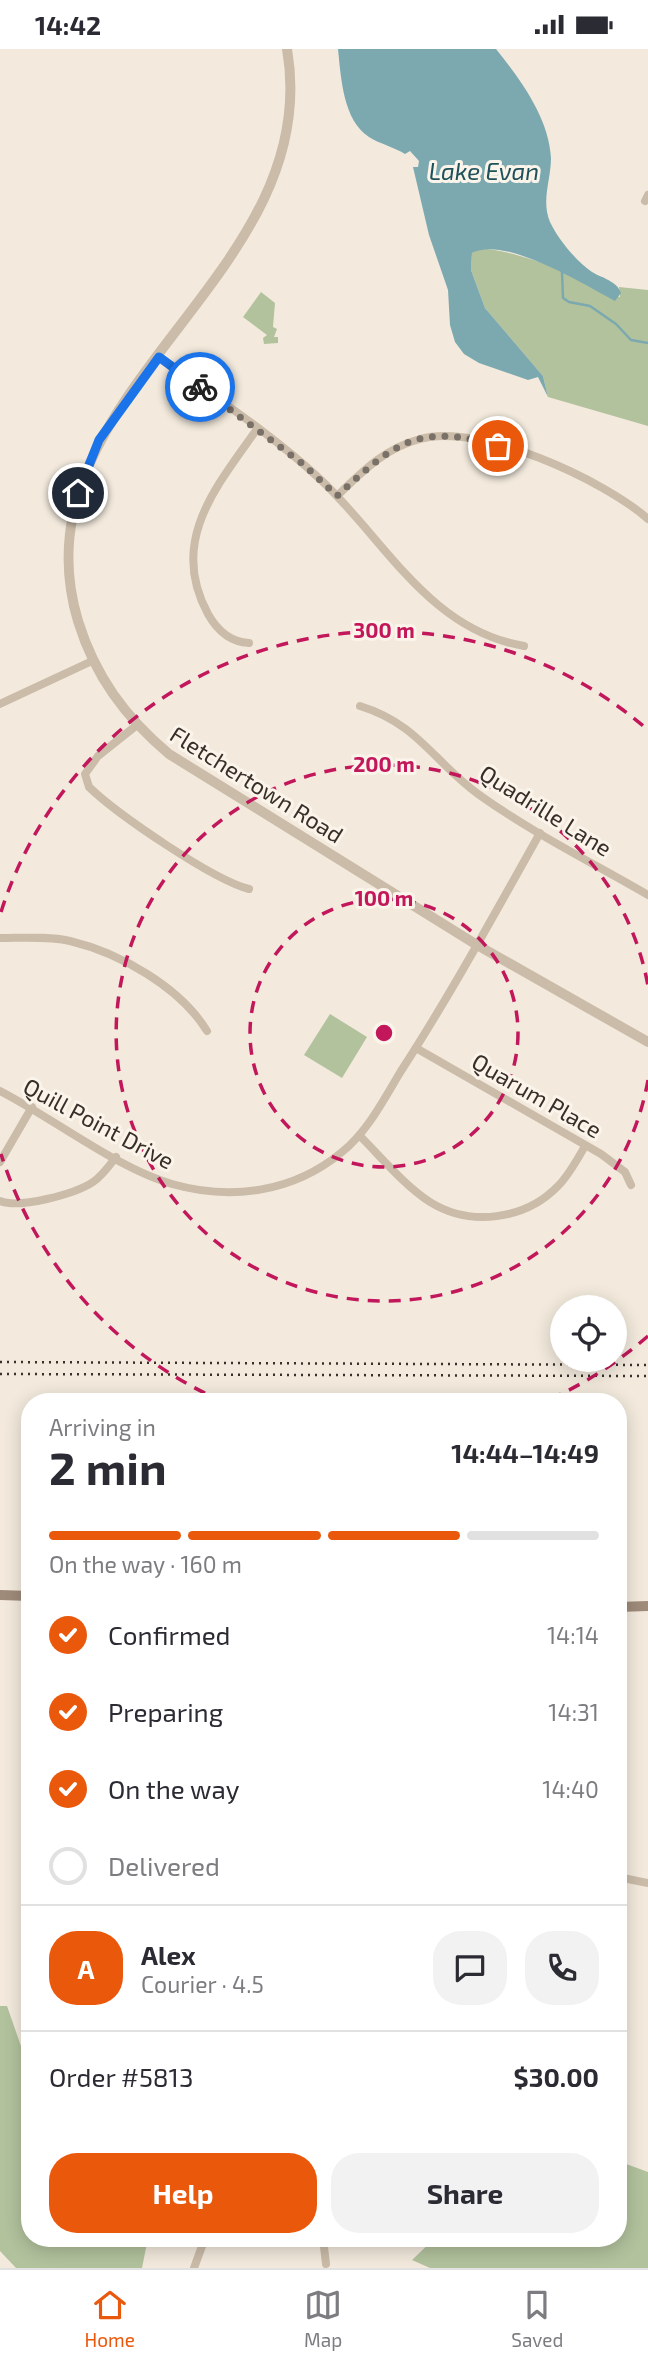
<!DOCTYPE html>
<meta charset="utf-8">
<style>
:root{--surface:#fff;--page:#f2f2f3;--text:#2b2b33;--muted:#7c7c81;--line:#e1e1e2;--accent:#ea580c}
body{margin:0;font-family:"Exo 2",sans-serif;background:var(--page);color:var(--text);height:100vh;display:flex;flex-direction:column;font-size:26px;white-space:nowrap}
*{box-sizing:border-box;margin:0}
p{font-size:23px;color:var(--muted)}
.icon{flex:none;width:38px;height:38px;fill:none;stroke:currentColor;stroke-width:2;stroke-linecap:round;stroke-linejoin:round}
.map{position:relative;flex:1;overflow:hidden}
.sheet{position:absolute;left:21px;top:1344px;width:606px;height:854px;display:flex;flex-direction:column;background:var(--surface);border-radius:28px;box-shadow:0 4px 18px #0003}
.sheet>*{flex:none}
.controls{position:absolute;left:550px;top:1246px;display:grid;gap:14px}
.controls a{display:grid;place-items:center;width:77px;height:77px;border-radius:50%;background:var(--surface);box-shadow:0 4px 18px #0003;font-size:35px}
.pin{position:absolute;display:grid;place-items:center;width:60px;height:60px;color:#fff;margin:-30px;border:4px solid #fff;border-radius:50%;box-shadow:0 2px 7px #0007}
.courier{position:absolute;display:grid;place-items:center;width:70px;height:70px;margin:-35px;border:5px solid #1a73e8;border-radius:50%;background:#fff;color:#222;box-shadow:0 2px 9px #0007}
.summary em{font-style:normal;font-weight:700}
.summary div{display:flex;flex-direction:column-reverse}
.summary{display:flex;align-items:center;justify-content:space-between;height:119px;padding:0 28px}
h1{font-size:46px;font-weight:700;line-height:52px}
.bar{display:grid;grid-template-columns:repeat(4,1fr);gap:10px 7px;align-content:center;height:84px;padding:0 28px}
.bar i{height:9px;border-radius:5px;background:var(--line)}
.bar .current{background:var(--accent)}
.bar p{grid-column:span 4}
.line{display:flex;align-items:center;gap:18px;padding:0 28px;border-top:2px solid var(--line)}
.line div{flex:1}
.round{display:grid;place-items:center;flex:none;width:74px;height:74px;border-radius:28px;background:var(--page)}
ol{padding:0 28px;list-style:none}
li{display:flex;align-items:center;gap:21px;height:77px}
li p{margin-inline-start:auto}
li .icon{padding:7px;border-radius:50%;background:var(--accent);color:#fff;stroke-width:4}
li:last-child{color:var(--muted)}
li i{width:38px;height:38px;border:4px solid var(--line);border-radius:50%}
.cta{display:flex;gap:14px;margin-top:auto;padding:14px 28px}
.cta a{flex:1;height:80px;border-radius:28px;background:var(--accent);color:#fff;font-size:28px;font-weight:700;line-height:80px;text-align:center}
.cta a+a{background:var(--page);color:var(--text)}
.status{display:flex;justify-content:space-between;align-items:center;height:49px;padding:0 35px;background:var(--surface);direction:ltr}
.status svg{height:19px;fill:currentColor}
.menu{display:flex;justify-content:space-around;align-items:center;height:98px;border-top:2px solid var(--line);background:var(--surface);font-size:19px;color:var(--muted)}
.menu a{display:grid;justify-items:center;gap:4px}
.menu .current{color:var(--accent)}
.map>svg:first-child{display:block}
.green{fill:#b2c29d}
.water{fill:#7ca9b0}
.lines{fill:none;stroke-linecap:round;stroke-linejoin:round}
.stream{stroke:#7ca9b0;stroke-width:2.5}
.minor{stroke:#cbbca9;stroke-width:8}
.tertiary{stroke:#cbbca9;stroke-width:10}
.secondary{stroke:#9f8b7a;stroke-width:10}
.rail{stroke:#382f29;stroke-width:2.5;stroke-dasharray:2 5;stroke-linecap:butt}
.done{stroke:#797068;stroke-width:7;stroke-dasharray:0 12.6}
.route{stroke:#1a73e8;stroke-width:9}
.ring{fill:none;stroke:#c2185b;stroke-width:3.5;stroke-dasharray:12 9}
.labels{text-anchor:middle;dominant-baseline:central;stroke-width:6;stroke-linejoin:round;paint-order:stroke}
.street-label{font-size:23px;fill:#382f29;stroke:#faf4ea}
.water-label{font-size:24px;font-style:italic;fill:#1e515a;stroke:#faf4ea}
.centre{fill:#c2185b;stroke:#faf4ea;stroke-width:3.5}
.ring-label{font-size:21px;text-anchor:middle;font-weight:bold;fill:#c2185b;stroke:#faf4ea;stroke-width:6;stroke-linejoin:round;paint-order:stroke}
</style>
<div class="status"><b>14:42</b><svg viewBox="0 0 49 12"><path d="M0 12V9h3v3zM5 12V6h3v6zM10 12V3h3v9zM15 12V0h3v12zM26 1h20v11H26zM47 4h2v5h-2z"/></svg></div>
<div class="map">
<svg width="648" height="2219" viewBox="0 0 648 2219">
<rect width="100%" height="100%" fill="#f3eadd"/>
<g class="green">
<path d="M480,199C509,202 544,213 570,226C588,235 600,244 620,248L619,238L648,241V377L548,348L543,327L485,259L471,221L472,204Z"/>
<polygon points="261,243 275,254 273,278 277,280 274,288 278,288 278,294 264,295 263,289 267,286 243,268"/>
<polygon points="330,965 367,988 342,1029 304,1006"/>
<polygon points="0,1957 7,1957 30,2023 30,2189 148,2189 142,2219 16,2219 0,2202"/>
<polygon points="618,2112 648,2123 648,2219 430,2219 412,2211 435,2189 618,2189"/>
</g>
<path class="water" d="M338,0H496C520,30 549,69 551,109C551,131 541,151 550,173C558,190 576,212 592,223C602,229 617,232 621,244L615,252C585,236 504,186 472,204L471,221L485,259L543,327L548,348L538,328L528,331L479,314L464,305L455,293L450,276L448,241L429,186L413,118H418L419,112L410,102L405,105C394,98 380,95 369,88C343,71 341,29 338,0Z"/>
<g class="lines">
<polyline class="stream" points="562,223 563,249 569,253 590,257 616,275 631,291 648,294"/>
<g class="minor">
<polyline points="645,152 648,146"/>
<path d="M159,308C213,347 272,385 321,431C385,491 429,581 524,597"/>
<path d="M337,447C362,423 385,399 420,390C479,373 604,431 648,470"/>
<path d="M249,594C230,593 217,581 208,565C168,492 217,437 257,380"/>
<polyline points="0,655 92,612"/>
<path d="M360,657C418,675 433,712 478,745C531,783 591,813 648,846"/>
<path d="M137,676L98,707L85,725L89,738C117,765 213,831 249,840"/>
<path d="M0,889C23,889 48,887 70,892C120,904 180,938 207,982"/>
<polyline points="416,999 601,1105 625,1123 631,1136"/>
<path d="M0,1042C53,1069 118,1120 172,1135C232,1152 294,1143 342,1103C368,1082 384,1050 401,1022C451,945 495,864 540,784"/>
<path d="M360,1087C382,1109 404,1136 430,1153C470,1178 525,1171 558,1137C569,1126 577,1111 585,1097"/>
<polyline points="0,1113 32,1058"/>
<path d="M0,1152C19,1160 75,1145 93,1133C102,1127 109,1117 116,1108"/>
<polyline points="618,1828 648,1834"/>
<polyline points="323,2189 326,2215"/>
<polyline points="194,2219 205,2189"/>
</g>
<path class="tertiary" d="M287,0C327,230 10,345 78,572C95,627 125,668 169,705L477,896L648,993"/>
<g class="secondary">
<polyline points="0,1546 30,1547"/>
<polyline points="618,1558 648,1557"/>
</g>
<g class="rail">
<polyline points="0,1313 648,1316"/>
<polyline points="0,1325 648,1327"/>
</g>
</g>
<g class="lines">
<path class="done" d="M200,338L303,415L337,447C394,394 419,373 498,397"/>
<polyline class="route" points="78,444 99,391 159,308 200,338"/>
</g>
<g class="ring">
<circle cx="384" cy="984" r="134"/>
<path d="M648 1031A268 268 0 1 1 648 937"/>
<path d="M648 1287A402 402 0 0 1 544 1353M224 1353A402 402 0 0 1 1 1105M1 863A402 402 0 0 1 648 681"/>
</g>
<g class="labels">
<g class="street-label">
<text transform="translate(257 735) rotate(32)">Fletchertown Road</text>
<text transform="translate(546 761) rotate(32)">Quadrille Lane</text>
<text transform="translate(537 1046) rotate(30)">Quarum Place</text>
<text transform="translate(99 1074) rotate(28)">Quill Point Drive</text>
</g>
<g class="water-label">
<text x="484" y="121">Lake Evan</text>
</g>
</g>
<circle cx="384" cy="984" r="10" class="centre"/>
<g class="ring-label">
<text x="384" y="589">300 m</text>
<text x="384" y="723">200 m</text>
<text x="384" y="857">100 m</text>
</g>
</svg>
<div class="controls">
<a><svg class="icon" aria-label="locate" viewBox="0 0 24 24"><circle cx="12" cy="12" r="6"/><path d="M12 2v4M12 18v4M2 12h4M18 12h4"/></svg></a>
</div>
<div class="pin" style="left:498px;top:397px;background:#ea580c"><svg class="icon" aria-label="bag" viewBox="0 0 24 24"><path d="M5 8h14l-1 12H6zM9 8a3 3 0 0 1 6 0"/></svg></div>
<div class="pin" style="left:78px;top:444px;background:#1f2937"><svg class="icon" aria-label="home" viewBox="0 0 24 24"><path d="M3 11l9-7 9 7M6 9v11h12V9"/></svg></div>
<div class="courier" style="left:200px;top:338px"><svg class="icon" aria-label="bike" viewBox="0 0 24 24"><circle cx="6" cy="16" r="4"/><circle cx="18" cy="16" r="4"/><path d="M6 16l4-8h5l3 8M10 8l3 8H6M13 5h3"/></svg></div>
<section class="sheet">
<div class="summary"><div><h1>2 min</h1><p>Arriving in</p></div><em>14:44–14:49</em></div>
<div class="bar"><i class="current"></i><i class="current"></i><i class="current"></i><i></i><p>On the way · 160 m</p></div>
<ol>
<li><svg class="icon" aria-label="check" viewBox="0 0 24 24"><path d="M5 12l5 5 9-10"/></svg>Confirmed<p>14:14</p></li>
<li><svg class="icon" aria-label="check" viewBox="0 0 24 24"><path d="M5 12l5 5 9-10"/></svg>Preparing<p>14:31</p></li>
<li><svg class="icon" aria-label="check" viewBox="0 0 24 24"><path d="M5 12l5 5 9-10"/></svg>On the way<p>14:40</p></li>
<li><i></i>Delivered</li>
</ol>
<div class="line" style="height:126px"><b class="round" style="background:var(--accent);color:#fff">A</b><div><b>Alex</b><p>Courier · 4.5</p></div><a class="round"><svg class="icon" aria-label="chat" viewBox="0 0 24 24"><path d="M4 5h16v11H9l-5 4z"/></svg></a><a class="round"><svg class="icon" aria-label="phone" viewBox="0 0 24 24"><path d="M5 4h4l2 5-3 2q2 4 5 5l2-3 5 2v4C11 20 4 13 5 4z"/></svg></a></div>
<div class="line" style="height:91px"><div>Order #5813</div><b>$30.00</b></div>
<div class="cta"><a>Help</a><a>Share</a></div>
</section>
</div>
<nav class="menu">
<a class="current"><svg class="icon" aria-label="home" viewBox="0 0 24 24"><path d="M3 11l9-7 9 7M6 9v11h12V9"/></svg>Home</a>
<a><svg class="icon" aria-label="map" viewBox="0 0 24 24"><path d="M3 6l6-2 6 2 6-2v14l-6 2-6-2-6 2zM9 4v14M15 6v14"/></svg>Map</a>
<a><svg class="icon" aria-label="saved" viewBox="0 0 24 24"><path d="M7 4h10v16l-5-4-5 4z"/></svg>Saved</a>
</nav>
